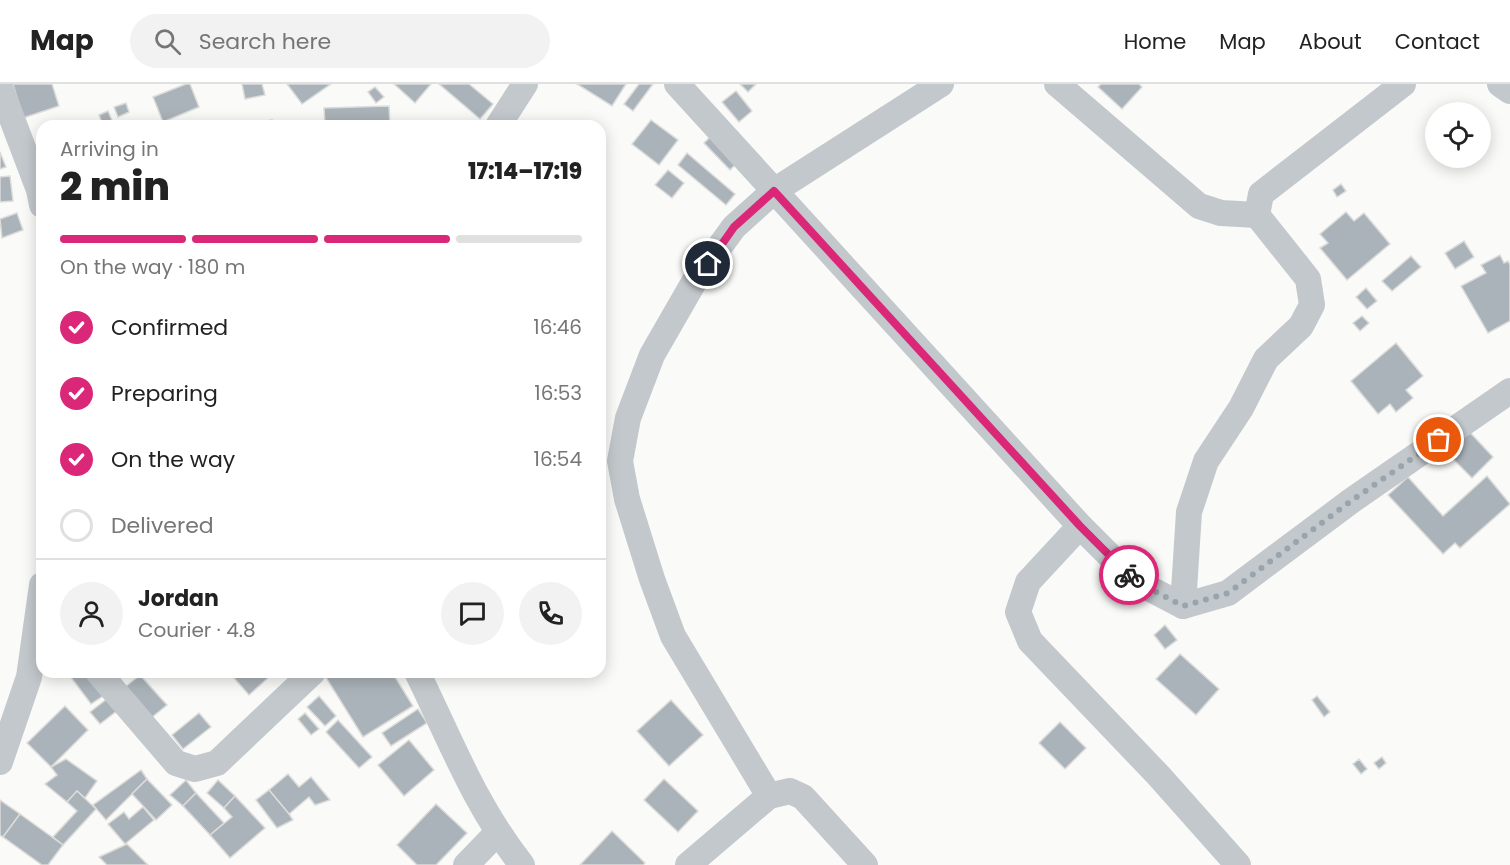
<!DOCTYPE html>
<meta charset="utf-8">
<style>
:root{--surface:#fff;--page:#f2f2f2;--text:#222;--muted:#767676;--line:#e0e0e0;--accent:#db2777}
body{margin:0;font-family:Poppins,sans-serif;background:var(--page);color:var(--text);height:100vh;display:flex;flex-direction:column;font-size:22px;white-space:nowrap}
*{box-sizing:border-box;margin:0}
p{font-size:20px;color:var(--muted)}
.icon{flex:none;width:33px;height:33px;fill:none;stroke:currentColor;stroke-width:2;stroke-linecap:round;stroke-linejoin:round}
.map{position:relative;flex:1;overflow:hidden}
.sheet{position:absolute;left:36px;top:36px;width:570px;height:558px;display:flex;flex-direction:column;background:var(--surface);border-radius:18px;box-shadow:0 3px 15px #0003}
.sheet>*{flex:none}
.controls{position:absolute;left:1425px;top:18px;display:grid;gap:12px}
.controls a{display:grid;place-items:center;width:66px;height:66px;border-radius:50%;background:var(--surface);box-shadow:0 3px 15px #0003;font-size:30px}
.pin{position:absolute;display:grid;place-items:center;width:51px;height:51px;color:#fff;margin:-26px;border:3px solid #fff;border-radius:50%;box-shadow:0 2px 6px #0007}
.courier{position:absolute;display:grid;place-items:center;width:60px;height:60px;margin:-30px;border:4px solid #db2777;border-radius:50%;background:#fff;color:#222;box-shadow:0 2px 8px #0007}
.overview em{font-style:normal;font-weight:800}
.overview div{display:flex;flex-direction:column-reverse}
.overview{display:flex;align-items:center;justify-content:space-between;height:102px;padding:0 24px}
h1{font-size:39px;font-weight:800;line-height:45px}
.bar{display:grid;grid-template-columns:repeat(4,1fr);gap:9px 6px;align-content:center;height:72px;padding:0 24px}
.bar i{height:8px;border-radius:4px;background:var(--line)}
.bar .active{background:var(--accent)}
.bar p{grid-column:span 4}
.line{display:flex;align-items:center;gap:15px;padding:0 24px;border-top:2px solid var(--line)}
.line div{flex:1}
.round{display:grid;place-items:center;flex:none;width:63px;height:63px;border-radius:32px;background:var(--page)}
ol{padding:0 24px;list-style:none}
li{display:flex;align-items:center;gap:18px;height:66px}
li p{margin-inline-start:auto}
li .icon{padding:6px;border-radius:50%;background:var(--accent);color:#fff;stroke-width:4}
li:last-child{color:var(--muted)}
li i{width:33px;height:33px;border:3px solid var(--line);border-radius:50%}
header{display:flex;align-items:center;gap:36px;box-sizing:border-box;height:84px;padding:0 30px;background:var(--surface);border-bottom:2px solid var(--line)}
header strong{font-size:28px}
nav{display:flex;gap:33px;margin-inline-start:auto;font-size:21px}
.search{width:420px;height:54px;background:var(--page);display:flex;align-items:center;gap:15px;box-sizing:border-box;padding:0 21px;border-radius:33px;color:var(--muted);font-size:22px}
.map>svg:first-child{display:block}
.building{fill:#aab3b9;stroke:#dcdcda;stroke-width:1.5}
.lines{fill:none;stroke-linecap:round;stroke-linejoin:round}
.minor{stroke:#c3c8cc;stroke-width:26}
.done{stroke:#99a4ac;stroke-width:6;stroke-dasharray:0 10.8}
.route{stroke:#db2777;stroke-width:8}
</style>
<header>
<strong>Map</strong>
<div class="search"><svg class="icon" aria-label="search" viewBox="0 0 24 24"><circle cx="10" cy="10" r="6"/><path d="M15 15l6 6"/></svg>Search here</div>
<nav><a>Home</a><a>Map</a><a>About</a><a>Contact</a></nav>
</header>
<div class="map">
<svg width="1510" height="781" viewBox="0 0 1510 781">
<rect width="100%" height="100%" fill="#fafaf8"/>
<g class="building">
<polygon points="13,0 52,0 59,22 23,34"/>
<polygon points="186,0 190,0 199,23 163,38 153,13"/>
<polygon points="242,0 262,0 265,11 245,15"/>
<polygon points="287,0 331,0 302,20"/>
<polygon points="394,0 431,0 415,19"/>
<polygon points="439,0 469,0 493,20 480,35"/>
<polygon points="577,0 626,0 612,22"/>
<polygon points="639,0 653,0 633,27 624,20"/>
<polygon points="740,0 756,0 748,8"/>
<polygon points="1101,0 1139,0 1142,3 1122,25 1098,3"/>
<polygon points="375,3 384,13 376,19 368,8"/>
<polygon points="736,7 752,27 739,38 722,18"/>
<polygon points="126,19 129,28 118,33 114,23"/>
<polygon points="389,22 390,42 325,42 324,24"/>
<polygon points="108,27 114,41 103,42 99,31"/>
<polygon points="272,36 273,42 241,42"/>
<polygon points="651,36 678,56 659,81 632,60"/>
<polygon points="713,50 739,77 730,86 704,59"/>
<polygon points="0,68 6,83 0,85"/>
<polygon points="687,69 735,110 726,121 678,81"/>
<polygon points="668,86 684,99 672,114 655,101"/>
<polygon points="10,92 13,117 0,118 0,93"/>
<polygon points="1341,100 1346,107 1337,113 1333,106"/>
<polygon points="1346,128 1354,137 1364,129 1390,160 1347,196 1320,164 1328,159 1320,150"/>
<polygon points="17,129 23,146 2,154 0,135"/>
<polygon points="1464,157 1474,173 1455,185 1445,169"/>
<polygon points="1500,171 1504,179 1508,177 1510,181 1510,237 1488,249 1461,202 1486,189 1481,181"/>
<polygon points="1411,172 1421,183 1392,207 1382,197"/>
<polygon points="1366,204 1377,217 1367,225 1356,213"/>
<polygon points="1362,232 1369,239 1360,247 1353,239"/>
<polygon points="1396,259 1423,292 1406,306 1413,314 1396,328 1390,320 1378,330 1351,297"/>
<polygon points="1464,342 1493,373 1472,394 1442,364"/>
<polygon points="1487,392 1510,420 1460,464 1455,459 1443,470 1388,411 1408,393 1443,432"/>
<polygon points="1165,541 1177,556 1165,565 1154,551"/>
<polygon points="1180,570 1219,605 1196,631 1156,595"/>
<polygon points="67,588 90,588 106,610 91,620"/>
<polygon points="241,588 263,588 268,594 249,611 234,594"/>
<polygon points="331,588 392,588 413,622 363,653 325,592"/>
<polygon points="140,591 167,621 151,634 125,603"/>
<polygon points="112,611 122,623 100,640 90,628"/>
<polygon points="319,612 336,632 325,642 307,623"/>
<polygon points="1317,612 1330,628 1324,633 1312,616"/>
<polygon points="671,616 703,651 669,682 637,647"/>
<polygon points="65,622 88,646 51,683 27,659"/>
<polygon points="418,625 427,639 391,662 382,649"/>
<polygon points="199,629 211,643 183,665 172,651"/>
<polygon points="305,629 319,645 311,651 298,635"/>
<polygon points="338,636 372,673 359,684 326,648"/>
<polygon points="1060,638 1086,664 1065,685 1039,659"/>
<polygon points="409,656 434,686 404,712 378,681"/>
<polygon points="1382,673 1386,679 1379,685 1374,679"/>
<polygon points="66,675 97,697 85,714 77,707 67,718 45,700 57,691 51,683"/>
<polygon points="1359,675 1367,685 1361,690 1353,680"/>
<polygon points="141,686 147,695 106,736 93,721"/>
<polygon points="288,690 299,703 311,693 330,716 315,721 309,713 289,730 269,706"/>
<polygon points="147,695 172,721 156,736 132,710"/>
<polygon points="664,695 698,727 678,748 644,716"/>
<polygon points="186,696 196,709 183,722 170,711"/>
<polygon points="218,696 235,712 224,724 207,709"/>
<polygon points="269,706 289,730 293,736 277,744 256,716"/>
<polygon points="77,707 96,725 63,761 53,753 77,727 67,718"/>
<polygon points="196,709 224,739 210,751 183,722"/>
<polygon points="235,712 265,744 230,774 210,751 232,733 224,724"/>
<polygon points="0,716 20,730 3,753 0,751"/>
<polygon points="436,720 467,749 436,781 417,781 397,761"/>
<polygon points="143,723 154,736 125,760 108,740 124,728 129,735"/>
<polygon points="20,730 63,761 48,781 42,781 3,753"/>
<polygon points="612,747 645,779 643,781 580,781"/>
<polygon points="127,760 148,781 107,781 99,773"/>
</g>
<g class="lines">
<g class="minor">
<polyline points="677,0 1080,442 1135,497 1183,522 1228,509 1351,417 1510,307"/>
<polyline points="1057,0 1199,122 1221,129 1257,131"/>
<polyline points="1500,0 1510,7"/>
<polyline points="0,3 39,106 42,121"/>
<polyline points="498,42 525,0"/>
<polyline points="1080,442 1028,498 1018,528 1030,557 1159,692 1238,781"/>
<polyline points="1183,522 1189,428 1206,377 1241,324 1266,275 1301,242 1312,221 1308,195 1257,131 1261,110 1403,0"/>
<polyline points="98,588 176,679 195,685 217,679 313,588"/>
<path d="M417,588C451,657 474,720 522,781"/>
<polyline points="0,678 29,593 42,501"/>
<polyline points="769,712 673,552 652,495 627,415 620,377 628,334 652,271 694,198 734,143 774,107 941,0"/>
<polyline points="466,781 497,749"/>
<polyline points="688,781 769,712 790,707 803,713 865,781"/>
</g>
</g>
<g class="lines">
<polyline class="done" points="1129,491 1135,497 1183,522 1228,509 1351,417 1439,356"/>
<polyline class="route" points="708,180 734,143 774,107 1080,442 1129,491"/>
</g>
</svg>
<div class="controls">
<a><svg class="icon" aria-label="locate" viewBox="0 0 24 24"><circle cx="12" cy="12" r="6"/><path d="M12 2v4M12 18v4M2 12h4M18 12h4"/></svg></a>
</div>
<div class="pin" style="left:1439px;top:356px;background:#ea580c"><svg class="icon" aria-label="bag" viewBox="0 0 24 24"><path d="M5 8h14l-1 12H6zM9 8a3 3 0 0 1 6 0"/></svg></div>
<div class="pin" style="left:708px;top:180px;background:#1f2937"><svg class="icon" aria-label="home" viewBox="0 0 24 24"><path d="M3 11l9-7 9 7M6 9v11h12V9"/></svg></div>
<div class="courier" style="left:1129px;top:491px"><svg class="icon" aria-label="bike" viewBox="0 0 24 24"><circle cx="6" cy="16" r="4"/><circle cx="18" cy="16" r="4"/><path d="M6 16l4-8h5l3 8M10 8l3 8H6M13 5h3"/></svg></div>
<section class="sheet">
<div class="overview"><div><h1>2 min</h1><p>Arriving in</p></div><em>17:14–17:19</em></div>
<div class="bar"><i class="active"></i><i class="active"></i><i class="active"></i><i></i><p>On the way · 180 m</p></div>
<ol>
<li><svg class="icon" aria-label="check" viewBox="0 0 24 24"><path d="M5 12l5 5 9-10"/></svg>Confirmed<p>16:46</p></li>
<li><svg class="icon" aria-label="check" viewBox="0 0 24 24"><path d="M5 12l5 5 9-10"/></svg>Preparing<p>16:53</p></li>
<li><svg class="icon" aria-label="check" viewBox="0 0 24 24"><path d="M5 12l5 5 9-10"/></svg>On the way<p>16:54</p></li>
<li><i></i>Delivered</li>
</ol>
<div class="line" style="height:108px"><a class="round"><svg class="icon" aria-label="person" viewBox="0 0 24 24"><circle cx="12" cy="8" r="4"/><path d="M4 21q1-7 8-7t8 7"/></svg></a><div><b>Jordan</b><p>Courier · 4.8</p></div><a class="round"><svg class="icon" aria-label="chat" viewBox="0 0 24 24"><path d="M4 5h16v11H9l-5 4z"/></svg></a><a class="round"><svg class="icon" aria-label="phone" viewBox="0 0 24 24"><path d="M5 4h4l2 5-3 2q2 4 5 5l2-3 5 2v4C11 20 4 13 5 4z"/></svg></a></div>
</section>
</div>
